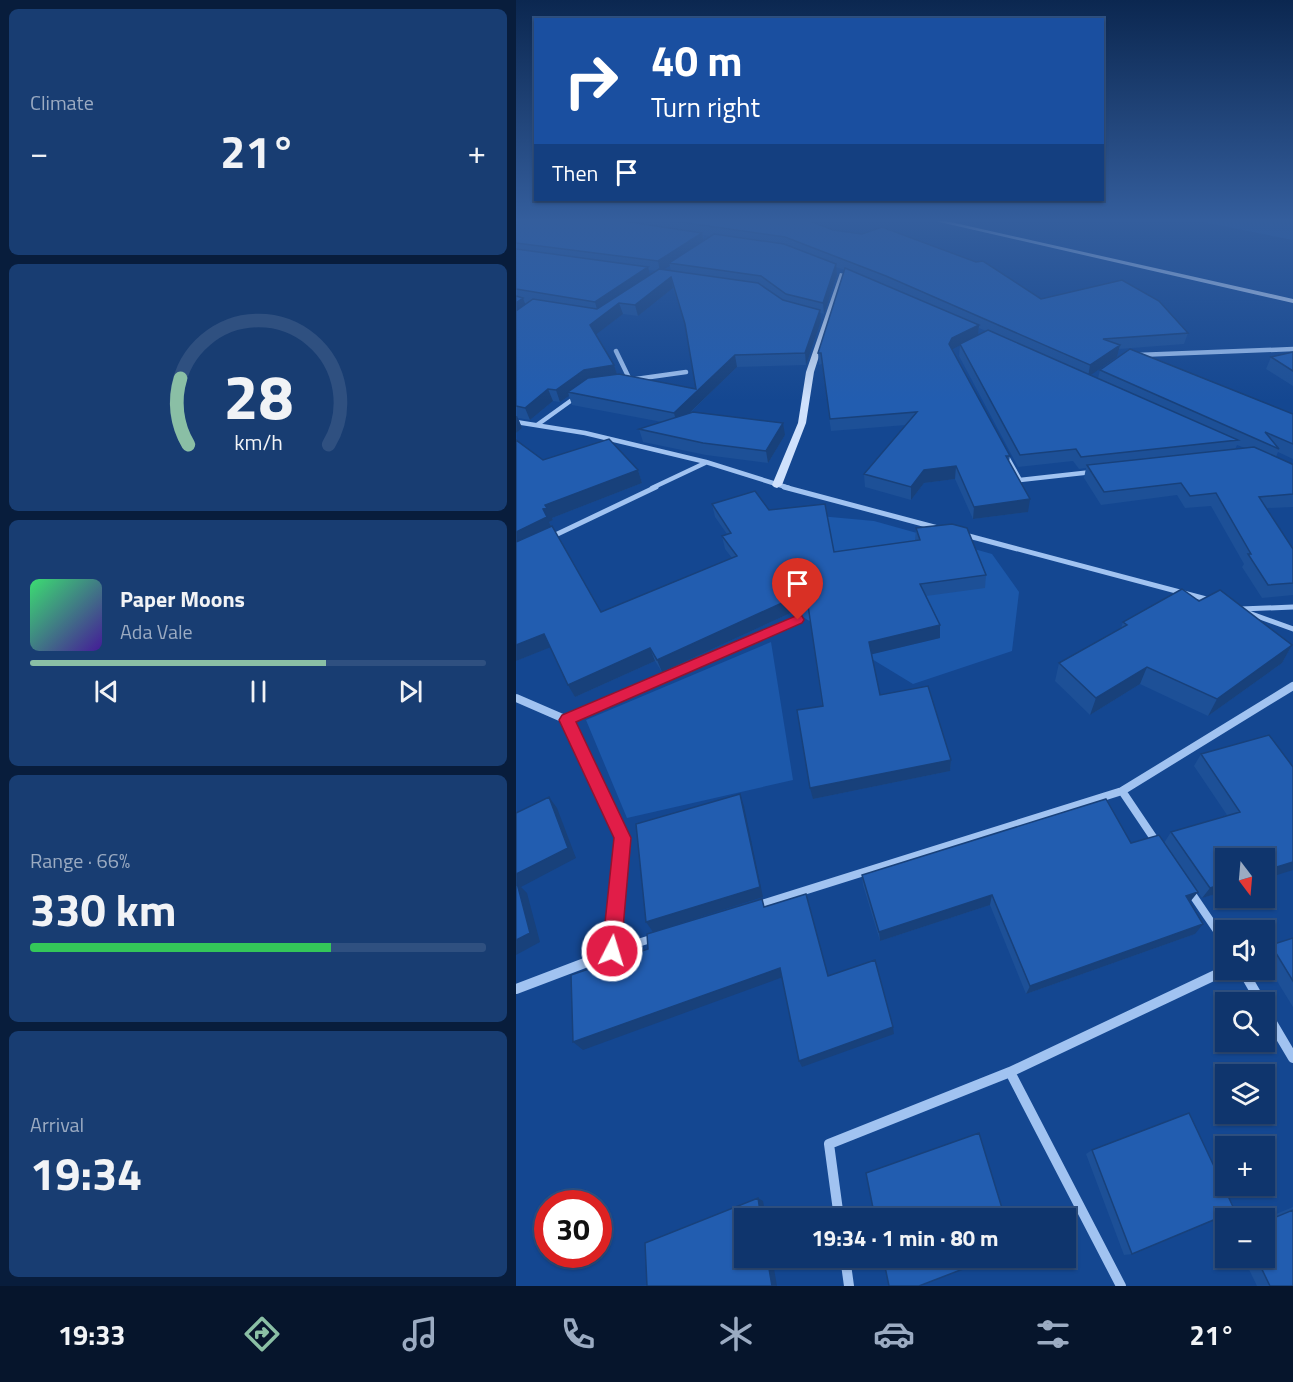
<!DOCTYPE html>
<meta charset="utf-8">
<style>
body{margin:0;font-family:"Titillium Web",sans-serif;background:#183d72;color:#f1f3f6;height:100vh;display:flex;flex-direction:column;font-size:22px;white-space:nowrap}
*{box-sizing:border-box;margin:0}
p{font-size:20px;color:#9babc2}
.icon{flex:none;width:33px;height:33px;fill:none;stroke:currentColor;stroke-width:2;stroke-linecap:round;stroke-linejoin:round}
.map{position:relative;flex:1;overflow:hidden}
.panel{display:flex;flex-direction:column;gap:9px;padding:9px;background:#081d3c;width:516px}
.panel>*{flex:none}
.top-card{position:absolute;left:18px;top:18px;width:570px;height:183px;border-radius:0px;box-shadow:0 2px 4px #0004,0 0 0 2px #2f5080;background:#1a4fa0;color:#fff;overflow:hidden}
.needle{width:39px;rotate:164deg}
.buttons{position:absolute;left:699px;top:848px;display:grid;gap:12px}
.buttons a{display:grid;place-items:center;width:60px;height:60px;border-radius:0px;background:#0f356d;box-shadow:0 2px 4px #0004,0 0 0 2px #2f5080;font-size:30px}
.speed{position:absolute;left:18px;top:1190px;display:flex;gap:12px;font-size:30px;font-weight:700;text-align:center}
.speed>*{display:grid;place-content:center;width:78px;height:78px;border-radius:50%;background:#0f356d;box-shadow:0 2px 4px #0004,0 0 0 2px #2f5080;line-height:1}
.speed .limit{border:9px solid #d22;background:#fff;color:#111}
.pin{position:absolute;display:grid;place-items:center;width:51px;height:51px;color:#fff;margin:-62px -26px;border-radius:50% 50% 50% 0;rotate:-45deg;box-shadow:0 0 6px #0007}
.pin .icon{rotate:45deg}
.me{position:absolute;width:66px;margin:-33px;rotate:5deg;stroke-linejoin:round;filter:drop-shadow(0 0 4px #0008)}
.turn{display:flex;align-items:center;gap:21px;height:126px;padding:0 18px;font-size:27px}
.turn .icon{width:78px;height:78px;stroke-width:2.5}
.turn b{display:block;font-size:42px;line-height:51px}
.then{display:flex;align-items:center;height:57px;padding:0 18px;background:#0003;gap:12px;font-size:22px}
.big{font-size:45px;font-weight:700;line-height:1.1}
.panel .card{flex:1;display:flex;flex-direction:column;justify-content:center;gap:9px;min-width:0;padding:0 21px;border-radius:9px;background:#183d72}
.panel .dial{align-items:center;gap:0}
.dial svg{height:156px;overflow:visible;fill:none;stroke:#2f5080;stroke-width:7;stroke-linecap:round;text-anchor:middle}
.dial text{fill:#f1f3f6;stroke:none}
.song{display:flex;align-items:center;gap:18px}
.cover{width:72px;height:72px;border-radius:9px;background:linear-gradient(135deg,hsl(140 70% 55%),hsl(260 70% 35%))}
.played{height:6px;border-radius:3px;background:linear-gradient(90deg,#8abfa5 65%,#2f5080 65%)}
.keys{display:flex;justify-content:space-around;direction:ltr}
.heat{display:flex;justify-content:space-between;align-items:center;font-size:33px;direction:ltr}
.charge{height:9px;border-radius:4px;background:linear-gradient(90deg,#34c759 66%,#2f5080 0)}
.trip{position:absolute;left:218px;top:1208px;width:342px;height:60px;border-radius:0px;background:#0f356d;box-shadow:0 2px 4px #0004,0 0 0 2px #2f5080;font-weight:700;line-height:60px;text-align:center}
.tabs{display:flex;height:96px;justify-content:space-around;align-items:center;background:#06152c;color:#9babc2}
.tabs .icon{width:42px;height:42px}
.tabs .on{color:#8abfa5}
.tabs b{font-size:27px;color:#f1f3f6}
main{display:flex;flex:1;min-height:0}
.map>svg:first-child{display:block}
.green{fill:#1c58aa}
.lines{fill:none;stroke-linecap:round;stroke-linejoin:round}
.street-far3{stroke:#a1c3f1;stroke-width:4.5}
.street-far2{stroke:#a1c3f1;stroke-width:5}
.street-far1{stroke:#a1c3f1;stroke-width:8}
.street{stroke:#a1c3f1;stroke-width:10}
.secondary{fill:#cfe1fc;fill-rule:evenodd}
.wall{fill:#1d5097;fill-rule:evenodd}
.shaded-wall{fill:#18417b}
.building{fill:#225db0;stroke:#18417b;stroke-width:1.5}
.route{fill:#e11d48;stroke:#92132f;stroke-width:1.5}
</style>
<main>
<section class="panel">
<div class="card"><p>Climate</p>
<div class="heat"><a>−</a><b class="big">21°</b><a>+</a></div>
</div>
<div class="card dial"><svg viewBox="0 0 100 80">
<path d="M14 69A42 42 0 1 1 86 69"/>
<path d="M14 69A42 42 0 0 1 10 35" stroke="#8abfa5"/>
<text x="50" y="56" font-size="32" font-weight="700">28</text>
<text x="50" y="72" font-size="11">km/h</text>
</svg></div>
<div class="card">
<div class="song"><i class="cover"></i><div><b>Paper Moons</b><p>Ada Vale</p></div></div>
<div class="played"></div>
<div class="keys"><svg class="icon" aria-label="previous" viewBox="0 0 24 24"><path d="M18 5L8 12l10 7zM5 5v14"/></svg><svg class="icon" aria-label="pause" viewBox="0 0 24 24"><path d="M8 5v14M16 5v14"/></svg><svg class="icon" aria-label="next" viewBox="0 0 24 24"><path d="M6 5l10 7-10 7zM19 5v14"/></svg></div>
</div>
<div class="card"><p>Range · 66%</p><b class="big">330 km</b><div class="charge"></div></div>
<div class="card"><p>Arrival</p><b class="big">19:34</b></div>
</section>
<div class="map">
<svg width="777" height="1286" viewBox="0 0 777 1286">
<rect width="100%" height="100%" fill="#144791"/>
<path class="green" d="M682,221h95v19z
M260,512l98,9 118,33 27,38 -7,59 -99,33 -143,-87z
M255,642l22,138 -166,38 -41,-98z"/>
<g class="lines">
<path class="street-far3" d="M100,351l14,29
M621,355l156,-6
M120,379l50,-7
M0,422l69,11 121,29 83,26
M21,425l39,-28
M490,455l14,25 72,-8
M136,488l53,-25"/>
<path class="street-far2" d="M268,487l154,41
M449,535l245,65
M33,538l107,-51
M725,609l52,-2
M730,612l47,17
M129,686l153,-66"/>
<path class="street-far1" d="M0,698l51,22 81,-35
M51,720l55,118 -10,108
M606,791l35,52
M674,891l36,53
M243,905l363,-114 171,-105
M112,946l26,-8"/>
<path class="street" d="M96,951l1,-6
M726,969l19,33
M0,989l116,-44
M748,1009l29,49
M494,1072l111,214
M323,1218l-10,-74 181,-72 218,-103
M329,1257l4,29"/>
<path class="secondary" d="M419,221h11l347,78v4z
M324,273l5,1 -31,98 -8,51 -24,62 -5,3 -3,-1 -2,-2 26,-62 8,-51z"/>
</g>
<path class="wall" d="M0,221h294l23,9 208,69 147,34 -4,11 -65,5 -2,8 -27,18 8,3 2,-8 193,44v45l-15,-7 -2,5 17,8v42l-26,1 26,41v46l-31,3 -20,-31 2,-3 -33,-58 -26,2 -8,-13 -76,10 -17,-27 2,-10 -7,1 -6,-8 -55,6 -59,-111 1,-11 -8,4 58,107 -1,6 19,50 -55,7 -18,-40 -31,4 -13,17 -46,-13 -1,-13 42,-49 -75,6 -9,-67 -3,1 -1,-12 27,-83 -9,-3 1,8 -13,39 -4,-1 1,8 -15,44 -69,2 -48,47 96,21 -17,28 -62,-8 -63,-13 -4,-13 23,-7 -90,-17 -3,-9 -9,6 -7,-1 -23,19 -12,-2 4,10 -6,5zM187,235l7,1 -6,4zM154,266l1,5 -7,-1zM133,270l7,1 -6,4zM157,288l14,42 9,59 -79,-15 -3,-9 -18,-31 27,-20 15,2zM463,328l7,3 -8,4zM721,445l8,3 -10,2z
M777,352v34l-27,-17 5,-12z
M0,440l27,20 95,10 4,13 -90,35 1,2 -4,2 52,90 131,-54 -7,-9 -3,-13 5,-2 -12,-17 -3,-13 57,6 65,42 81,-11 1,-13 70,47 -1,13 -59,8 14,29v13l-69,16 9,41 71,65 -1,11 -137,28 9,-93 -14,-101 -146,67 -7,-11 -80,36 -25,-50 -34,14z
M683,601l93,44 -10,18 -74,53 -68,-32 -50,31 -35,-34 4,-18 62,-35 2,-6z
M753,735l-43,156 -24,7 -38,-55 7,-11 56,-17 -33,-49 7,-12z
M615,843l59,59 5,32 -169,60 -36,-89 -110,36 -17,-56 -1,-10z
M777,938v69l-29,-47v-9l7,-6z
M576,1150l40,104 -8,1 -38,-101z
M777,1207v79h-36l-14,-29h21v-38z"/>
<path class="shaded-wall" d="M186,233l2,10 -35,20 1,3 -10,6 -2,-11z
M320,264l1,11 -13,39 -1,-11z
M132,267l3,11 -53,35 -3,-11z
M155,277l2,11 -35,28 -3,-11z
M7,298l4,11 -11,9v-15z
M103,303l4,11 -29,22 -4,-11z
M304,310l1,11 -15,44 -1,-12z
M463,325l-1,11 -27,14 -2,-6 3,-6z
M604,345l-3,12 -29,20 2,-12z
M219,355l2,12 -60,58 -3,-12z
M98,365l4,12 -50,15 1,4 -9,6 -4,-12 28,-20z
M32,389l5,12 -23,19 -5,-12z
M0,416h1l5,12 -6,5z
M267,423l2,12 -17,28 -2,-12z
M440,466l-1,13 -31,4 -13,17v-13l13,-17z
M122,470l4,13 -90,35 1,2 -4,2 4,8 -37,18v-16l27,-23 2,-4z
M514,499l-2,13 -55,7 1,-12z
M290,592l2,13 -146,67 -5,-12z
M424,625v13l-71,17v-13z
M28,634l7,13 -35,14v-16z
M776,645l-10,18 -74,53 9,-17z
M134,648l5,13 -80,36 -7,-12z
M631,667l-7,17 -50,31 6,-17z
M435,760l-1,11 -137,28 -3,-11z
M224,794l4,12 19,91 -110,35 -7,-10z
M33,797l8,11 19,50 -55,29 6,6 13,49 -24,13v-81z
M777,862v8l-29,9v-8z
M710,883v8l-24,7 8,-10z
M682,892l-8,10 -11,4 7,-10z
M476,895l-2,10 -110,36 -1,-9z
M687,924l-8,10 -169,60 4,-8z
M264,968l3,9 -200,73 -10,-8z
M377,1027l1,7 -92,33 -3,-6z
M242,1198l5,3 3,17h-5z
M251,1257h5l5,29h-5z"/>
<path class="building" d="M0,221h107l79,12 -44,28 -142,-18z
M157,221h137l23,9 29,4 20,-7 94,35 7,-1 58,38 81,-19 37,21 29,32 -85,6 17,6 -30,20 -204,-89 -101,-39z
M198,234l70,10 52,20 -13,39 -37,-9 -25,-18 -92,-13z
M0,249l132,18 -53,35 -79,-13z
M329,268l134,57 -27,13 -3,6 61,112h-4l24,43 -56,8 -18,-41 -32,4 -13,17 -47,-13 53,-62 -87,7 -9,-66h-3z
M143,269l99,14 25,17 37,10 -15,43 -70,2 -61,58 -106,-21 20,-14 31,-4 77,15 -11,-65 -14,-47 -36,28 -16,-2 -29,22 24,40 -30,5 -28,20 -8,-1 -23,19 -9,-2v-95l17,-12 64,10z
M0,296l7,2 -7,5z
M472,330l250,110 -157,17 -5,-8 -56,6 -60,-111z
M614,349l163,65v30l-28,-12 14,17 -179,-79z
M777,352v19l-22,-14z
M177,412l90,11 -17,28 -63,-8 -64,-14z
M93,439l29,31 -93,35 2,3 -4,1 4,8 -31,15v-92l27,20z
M738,447l38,17 1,1v29l-34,3 34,52v34l-25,2 -20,-31h3l-35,-61 -26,3 -9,-13 -77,9 -17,-27z
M239,491l14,19 56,-6 9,48 86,-12 -4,-12 36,-4 15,4 19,47 -66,9 20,41 -71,17 11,53 48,-9 23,74 -141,28 -13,-78 26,-4 -17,-114 -149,68 -7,-12 -82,37 -24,-51 -28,11v-103l36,-16 49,86 136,-56 -15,-20 9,-3 -19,-29z
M666,589l17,12 21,-11 72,55 -75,54 -70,-32 -51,31 -37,-35 68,-38 -4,-3z
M753,735l24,32v95l-29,9v-13h-38v25l-16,5 -39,-56 69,-20 -39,-58z
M224,794l20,93 -114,35 -10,-98z
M33,797l19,51 -52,26v-61z
M590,799l25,44 28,-8 39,57 -12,4 17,28 -173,62 -38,-91 -113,37 -17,-57z
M0,883h1l13,50 -14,7z
M290,894l22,82 47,-16 18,67 -94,34 -19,-93 -207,74 -2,-67 77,-26 -1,-15 115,-35 2,8z
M777,938v43l-22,-36z
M673,1113l46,98 -103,43 -40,-104z
M463,1133l26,85h-130l-9,-45z
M242,1198l3,20h-17v39h23l5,29h-125l-2,-43z
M777,1210v76h-23l-14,-29h8v-35z
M367,1257h111l-75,29h-30z"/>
<linearGradient id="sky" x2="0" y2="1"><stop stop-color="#0b2750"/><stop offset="0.55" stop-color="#345e9d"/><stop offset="1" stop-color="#345e9d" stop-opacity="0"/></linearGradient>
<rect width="777" height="401" fill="url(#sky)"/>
<path class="route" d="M282,615l4,1 2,4 -2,3 -226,99 55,116 -10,113 -3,7 -6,2 -7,-2 -3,-7 12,-113 -55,-118 3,-5z"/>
</svg>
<div class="buttons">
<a><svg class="needle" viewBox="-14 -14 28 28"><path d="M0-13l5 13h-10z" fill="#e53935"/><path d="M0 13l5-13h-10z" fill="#9babc2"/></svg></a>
<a><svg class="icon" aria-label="sound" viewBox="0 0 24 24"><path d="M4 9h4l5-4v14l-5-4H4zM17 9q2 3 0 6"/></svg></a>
<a><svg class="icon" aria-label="search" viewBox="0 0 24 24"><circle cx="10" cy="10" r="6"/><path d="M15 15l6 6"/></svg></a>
<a><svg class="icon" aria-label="layers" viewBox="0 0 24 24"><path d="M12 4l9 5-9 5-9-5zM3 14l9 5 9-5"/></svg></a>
<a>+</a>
<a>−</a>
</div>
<div class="speed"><div class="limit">30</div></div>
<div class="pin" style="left:282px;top:620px;background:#d93025"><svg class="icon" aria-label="arrive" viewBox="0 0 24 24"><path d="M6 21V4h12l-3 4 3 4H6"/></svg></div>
<svg class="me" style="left:96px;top:951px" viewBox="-20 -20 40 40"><circle r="17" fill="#e11d48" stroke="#fff" stroke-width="3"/><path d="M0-11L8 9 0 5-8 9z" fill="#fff"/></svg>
<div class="trip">19:34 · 1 min · 80 m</div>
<div class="top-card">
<div class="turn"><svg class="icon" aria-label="right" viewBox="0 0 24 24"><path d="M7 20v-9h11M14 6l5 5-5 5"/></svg><div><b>40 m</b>Turn right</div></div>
<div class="then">Then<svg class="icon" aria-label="arrive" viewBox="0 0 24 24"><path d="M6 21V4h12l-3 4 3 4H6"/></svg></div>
</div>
</div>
</main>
<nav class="tabs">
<b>19:33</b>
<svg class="icon on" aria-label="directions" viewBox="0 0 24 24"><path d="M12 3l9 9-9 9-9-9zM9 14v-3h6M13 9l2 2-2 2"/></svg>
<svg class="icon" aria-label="music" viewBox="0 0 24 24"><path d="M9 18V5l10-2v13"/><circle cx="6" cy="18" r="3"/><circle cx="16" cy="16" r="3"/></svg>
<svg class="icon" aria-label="phone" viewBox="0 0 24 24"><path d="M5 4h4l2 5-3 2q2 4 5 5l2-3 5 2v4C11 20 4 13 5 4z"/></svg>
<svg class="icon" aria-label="climate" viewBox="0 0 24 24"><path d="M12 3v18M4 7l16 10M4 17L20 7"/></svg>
<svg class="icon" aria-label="car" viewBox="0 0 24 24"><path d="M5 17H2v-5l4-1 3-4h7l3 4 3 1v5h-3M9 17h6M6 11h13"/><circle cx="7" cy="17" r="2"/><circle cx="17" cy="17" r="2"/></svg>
<svg class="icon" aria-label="filters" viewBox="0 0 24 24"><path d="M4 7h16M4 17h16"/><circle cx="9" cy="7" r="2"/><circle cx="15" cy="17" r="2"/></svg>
<b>21°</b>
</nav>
